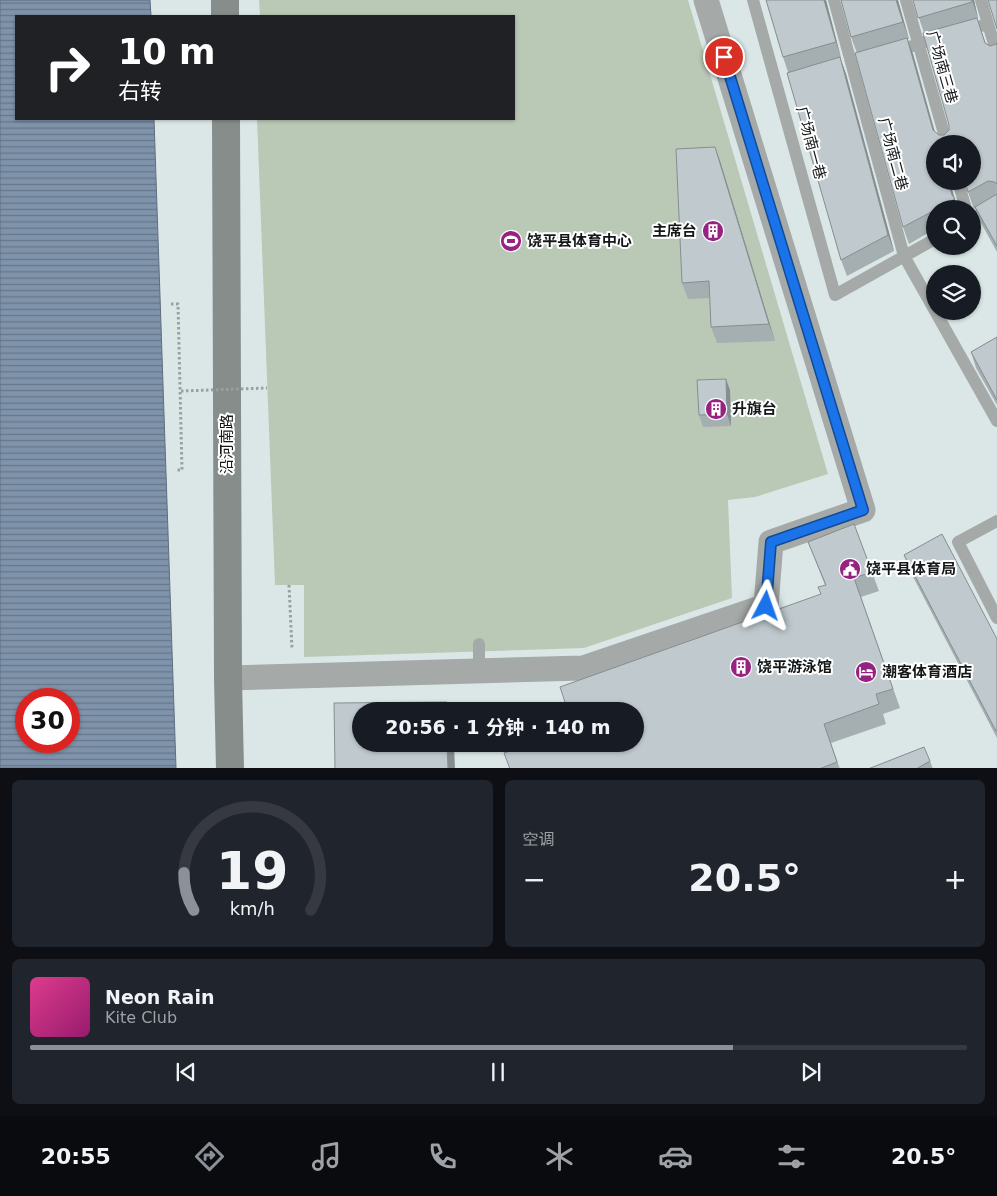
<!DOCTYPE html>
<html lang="zh">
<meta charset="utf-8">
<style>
body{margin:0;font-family:"DejaVu Sans","Noto Sans SC",sans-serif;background:#20242c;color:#f1f3f6;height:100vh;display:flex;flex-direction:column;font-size:19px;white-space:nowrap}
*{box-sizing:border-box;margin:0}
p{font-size:16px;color:#9ea1a6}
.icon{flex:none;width:28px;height:28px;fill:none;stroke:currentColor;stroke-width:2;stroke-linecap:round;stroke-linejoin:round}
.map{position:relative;height:768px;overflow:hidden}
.drawer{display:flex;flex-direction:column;gap:12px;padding:12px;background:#0d0f14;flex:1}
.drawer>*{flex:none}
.top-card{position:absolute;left:15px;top:15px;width:500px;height:105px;border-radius:0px;box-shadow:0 1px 4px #0004;background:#202124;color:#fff;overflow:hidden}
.tools{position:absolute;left:926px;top:135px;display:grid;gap:10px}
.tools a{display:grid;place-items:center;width:55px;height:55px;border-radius:50%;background:#171b24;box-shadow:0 1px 4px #0004;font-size:25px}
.speed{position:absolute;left:15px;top:688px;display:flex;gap:10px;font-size:25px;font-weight:700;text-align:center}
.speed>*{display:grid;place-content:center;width:65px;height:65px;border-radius:50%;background:#171b24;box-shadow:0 1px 4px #0004;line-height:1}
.speed .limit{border:8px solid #d22;background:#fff;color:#111}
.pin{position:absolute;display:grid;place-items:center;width:42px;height:42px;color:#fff;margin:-21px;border:2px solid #fff;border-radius:50%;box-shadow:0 1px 5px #0007}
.me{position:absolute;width:55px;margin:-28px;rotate:4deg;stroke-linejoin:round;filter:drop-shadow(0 0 4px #0008)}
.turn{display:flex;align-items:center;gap:18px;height:105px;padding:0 20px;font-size:22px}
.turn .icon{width:65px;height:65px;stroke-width:2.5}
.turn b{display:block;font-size:35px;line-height:42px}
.big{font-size:38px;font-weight:700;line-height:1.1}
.drawer .tile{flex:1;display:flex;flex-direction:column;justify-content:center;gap:8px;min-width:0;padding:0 18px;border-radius:8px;background:#20242c}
.drawer .dial{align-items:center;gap:0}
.dial svg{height:130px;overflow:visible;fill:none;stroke:#363941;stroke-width:7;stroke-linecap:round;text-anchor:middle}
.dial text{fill:#f1f3f6;stroke:none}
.song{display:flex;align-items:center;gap:15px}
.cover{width:60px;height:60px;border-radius:8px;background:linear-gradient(135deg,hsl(330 70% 55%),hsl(320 70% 35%))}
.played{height:5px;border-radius:2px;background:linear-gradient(90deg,#8c9099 75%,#363941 75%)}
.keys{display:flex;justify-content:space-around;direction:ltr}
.heat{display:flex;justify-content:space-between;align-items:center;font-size:28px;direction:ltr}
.drawer .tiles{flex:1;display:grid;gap:12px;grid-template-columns:1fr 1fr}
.tile:last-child{grid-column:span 2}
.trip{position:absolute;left:352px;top:702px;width:292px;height:50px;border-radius:25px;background:#171b24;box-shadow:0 1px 4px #0004;font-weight:700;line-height:50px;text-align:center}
.dock{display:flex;height:80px;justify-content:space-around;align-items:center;background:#090b0e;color:#9ea1a6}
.dock .icon{width:35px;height:35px}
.dock .current{color:#8c9099}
.dock b{font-size:22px;color:#f1f3f6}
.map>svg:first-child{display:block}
.pitch{fill:#bac9b6}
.water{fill:url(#water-rules);stroke:#5f6e7f;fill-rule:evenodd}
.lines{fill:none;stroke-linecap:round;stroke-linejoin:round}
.path{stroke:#98a1a1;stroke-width:3;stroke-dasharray:2.5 2.5;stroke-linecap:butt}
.lane{stroke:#a5aaa8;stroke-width:12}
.street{stroke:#a5aaa8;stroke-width:25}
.secondary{stroke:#868d8a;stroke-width:28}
.path-bridge{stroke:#98a1a1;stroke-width:3;stroke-dasharray:2.5 2.5;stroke-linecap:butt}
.wall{fill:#a5aeb1}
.shaded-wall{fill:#868d90}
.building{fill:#c0cace;stroke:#868d90}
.route-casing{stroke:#114b97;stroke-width:12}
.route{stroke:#1a73e8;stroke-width:9}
.labels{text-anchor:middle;stroke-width:4;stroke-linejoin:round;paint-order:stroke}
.street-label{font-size:15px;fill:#131717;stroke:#fff}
.poi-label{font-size:15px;font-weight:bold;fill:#131717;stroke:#fff;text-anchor:start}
</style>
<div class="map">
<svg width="997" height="769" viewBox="0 0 997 769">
<defs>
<pattern id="water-rules" width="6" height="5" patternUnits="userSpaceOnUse" patternTransform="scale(1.25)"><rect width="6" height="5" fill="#7f93ab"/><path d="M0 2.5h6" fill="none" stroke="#67778a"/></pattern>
</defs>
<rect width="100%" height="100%" fill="#dbe7e7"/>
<path class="pitch" d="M259,0h429l140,474 -73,23 -27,3 4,98 -148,50 -280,9v-72h-29l-18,-466h257v-103h-254z"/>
<path class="water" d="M0,0h150l1,16h-135v103h138l22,649h-176zM26,699h43v42h-43z"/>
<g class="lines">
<path class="path" d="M171,304h7l4,166h-6
M289,585l3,64"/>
<path class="lane" d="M753,0l82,295 100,-56
M834,0l70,256 31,55
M906,0l41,144
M981,0l16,54
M963,31l25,-7
M893,52l48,-15
M958,181l8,28
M972,219l25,-14
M935,311l62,110
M997,521l-39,21 39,76
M479,644v27"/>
<path class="street" d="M228,678l355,-10 183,-62 5,-64 92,-32 -157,-510"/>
<path class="secondary" d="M225,0v16
M226,119l2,559 2,91"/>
<path class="path-bridge" d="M181,391l86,-3"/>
</g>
<path class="wall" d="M766,0h60l15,58h-1l6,16 48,177 -47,25 -6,-16 -53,-188 -5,-15z
M913,0h61l4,18 -1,1 9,25 4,2 7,-2v-2v210l-16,-29 -6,-15 -1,1 -6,-17 4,-48h-37l15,39 4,15 5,11h-24v20l-26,15 -6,-17 -46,-174 -6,-16 47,-35 11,37h-2l6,15 22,78 4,3h5l5,-5v-5l-25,-92z
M715,147l6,17 54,177 -58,2 -6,-16 -1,-29 -22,1 -6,-16z
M997,337v68l-21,-37 -5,-16z
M730,390l1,36 -28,1 -4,-12z
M808,542l64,30 7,19 -18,6 39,111 -17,6 3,10 -55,19 9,26h-330l126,-25 185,-150 4,-9z
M904,555l93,84v99l-87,-167z
M930,761l3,8h-65z"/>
<path class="shaded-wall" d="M824,0h2l15,58 -5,-16z
M896,0h2l11,39 -6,-17z
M972,0h2l4,18z
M907,38l6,16 25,90 -5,-14z
M840,57l6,17 48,177 -6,-16z
M715,147l6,17 54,177 -6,-17z
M948,181h2v2l5,16 -1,1z
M726,379l4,11 1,36 -4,-12z
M447,702l3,9h-3z
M447,744h7l1,25h-7z"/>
<path class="building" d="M766,0h58l12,42 -53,15z
M841,0h55l7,22 -52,15z
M913,0h59v2l-54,16z
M988,0h9v29z
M977,18l8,25 5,3 7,-2v-2v142l-2,-2 -7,-1 -20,11 -3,-11h7v-37h-37v37h13l4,14 3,4 -18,10h-2v1l-32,17 -48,-174 52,-15 26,92 6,5h5l5,-5v-5l-26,-92z
M840,57l48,178 -47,25 -54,-187z
M715,147l54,177 -58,3 -2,-46 -27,2 -6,-134z
M997,194v52l-22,-39z
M997,337v63l-26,-48z
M726,379l1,35 -28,1 -2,-35z
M854,524l18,48 -18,6 39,111 -17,5 3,10 -55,20 13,38 -18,7h-309l-6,-16 25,-9h107v-33h-68l-8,-24 261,-93 -3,-7 8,-2 -18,-43z
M942,534l55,105v91l-1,1 -92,-176z
M447,702v9h-86v33h86l1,25h-113l-1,-66z
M924,747l6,14 -14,8h-48z"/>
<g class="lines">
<g class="route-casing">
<path id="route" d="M724,57l139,453 -92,32 -5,64"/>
</g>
<use href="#route" class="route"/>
</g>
<defs>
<g id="building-disc" transform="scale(1.125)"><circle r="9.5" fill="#962381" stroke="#fff"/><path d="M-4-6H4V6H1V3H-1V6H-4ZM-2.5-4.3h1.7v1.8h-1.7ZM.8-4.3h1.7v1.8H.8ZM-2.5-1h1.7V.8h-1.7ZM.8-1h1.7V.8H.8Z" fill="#fff"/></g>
<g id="stadium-disc" transform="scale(1.125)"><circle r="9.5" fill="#962381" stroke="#fff"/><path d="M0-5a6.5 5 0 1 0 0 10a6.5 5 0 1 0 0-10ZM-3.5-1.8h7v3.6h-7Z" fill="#fff"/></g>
<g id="civic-disc" transform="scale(1.125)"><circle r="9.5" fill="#962381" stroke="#fff"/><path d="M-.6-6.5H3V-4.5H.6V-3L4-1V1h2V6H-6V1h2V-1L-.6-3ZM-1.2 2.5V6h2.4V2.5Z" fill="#fff"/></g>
<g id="hotel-disc" transform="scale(1.125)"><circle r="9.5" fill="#962381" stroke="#fff"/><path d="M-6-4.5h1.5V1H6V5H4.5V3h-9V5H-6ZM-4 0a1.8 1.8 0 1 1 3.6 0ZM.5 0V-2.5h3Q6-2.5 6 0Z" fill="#fff"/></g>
</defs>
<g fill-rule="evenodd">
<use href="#building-disc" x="713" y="231"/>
<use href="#stadium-disc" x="511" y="241"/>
<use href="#building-disc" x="716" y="409"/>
<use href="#civic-disc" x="850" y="569"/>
<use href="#building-disc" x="741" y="667"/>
<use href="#hotel-disc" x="866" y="672"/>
</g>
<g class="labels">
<g class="street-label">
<text transform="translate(942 67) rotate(74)" y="5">广场南三巷</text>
<text transform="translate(811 143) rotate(75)" y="5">广场南一巷</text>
<text transform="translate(893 154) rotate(75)" y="5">广场南二巷</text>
<text transform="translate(227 444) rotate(-90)" y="5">沿河南路</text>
</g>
<g class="poi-label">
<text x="697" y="236" text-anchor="end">主席台</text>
<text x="527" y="246">饶平县体育中心</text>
<text x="732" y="414">升旗台</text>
<text x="866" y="574">饶平县体育局</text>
<text x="757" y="672">饶平游泳馆</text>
<text x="882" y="677">潮客体育酒店</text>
</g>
</g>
</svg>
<div class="tools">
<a><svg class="icon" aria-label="sound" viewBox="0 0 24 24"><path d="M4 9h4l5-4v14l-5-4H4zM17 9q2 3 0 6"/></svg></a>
<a><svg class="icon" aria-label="search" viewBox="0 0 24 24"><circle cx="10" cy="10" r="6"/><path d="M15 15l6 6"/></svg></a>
<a><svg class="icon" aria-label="layers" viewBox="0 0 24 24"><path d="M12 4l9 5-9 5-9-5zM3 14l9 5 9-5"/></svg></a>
</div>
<div class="speed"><div class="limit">30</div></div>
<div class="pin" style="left:724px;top:57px;background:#d93025"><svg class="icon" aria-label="arrive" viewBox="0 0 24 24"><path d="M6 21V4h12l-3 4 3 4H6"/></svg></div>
<svg class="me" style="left:766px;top:606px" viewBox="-20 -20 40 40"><path d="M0-17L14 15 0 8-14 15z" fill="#1a73e8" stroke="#fff" stroke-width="4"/></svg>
<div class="trip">20:56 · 1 分钟 · 140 m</div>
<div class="top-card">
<div class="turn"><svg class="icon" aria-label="right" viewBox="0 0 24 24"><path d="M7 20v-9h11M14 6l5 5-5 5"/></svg><div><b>10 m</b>右转</div></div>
</div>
</div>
<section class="drawer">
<div class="tiles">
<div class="tile dial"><svg viewBox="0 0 100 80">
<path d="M14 69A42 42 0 1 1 86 69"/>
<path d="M14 69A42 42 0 0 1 8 46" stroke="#8c9099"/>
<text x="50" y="56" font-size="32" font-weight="700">19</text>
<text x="50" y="72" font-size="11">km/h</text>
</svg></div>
<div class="tile"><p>空调</p>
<div class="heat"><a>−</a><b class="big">20.5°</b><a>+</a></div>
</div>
<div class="tile">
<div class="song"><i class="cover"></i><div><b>Neon Rain</b><p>Kite Club</p></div></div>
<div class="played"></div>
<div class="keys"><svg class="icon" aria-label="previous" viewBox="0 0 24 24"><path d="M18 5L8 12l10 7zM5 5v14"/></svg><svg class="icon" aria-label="pause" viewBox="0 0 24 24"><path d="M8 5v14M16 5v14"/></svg><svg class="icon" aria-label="next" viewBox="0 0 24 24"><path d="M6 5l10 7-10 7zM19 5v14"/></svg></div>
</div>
</div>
</section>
<nav class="dock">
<b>20:55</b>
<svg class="icon current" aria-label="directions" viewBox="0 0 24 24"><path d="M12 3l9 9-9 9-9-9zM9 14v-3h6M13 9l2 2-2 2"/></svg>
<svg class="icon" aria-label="music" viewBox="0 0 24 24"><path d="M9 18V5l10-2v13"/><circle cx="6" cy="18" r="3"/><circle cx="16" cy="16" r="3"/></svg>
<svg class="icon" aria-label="phone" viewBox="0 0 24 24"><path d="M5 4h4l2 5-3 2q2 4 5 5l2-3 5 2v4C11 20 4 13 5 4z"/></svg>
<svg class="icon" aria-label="climate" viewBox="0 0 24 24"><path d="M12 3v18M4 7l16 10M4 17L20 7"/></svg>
<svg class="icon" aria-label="car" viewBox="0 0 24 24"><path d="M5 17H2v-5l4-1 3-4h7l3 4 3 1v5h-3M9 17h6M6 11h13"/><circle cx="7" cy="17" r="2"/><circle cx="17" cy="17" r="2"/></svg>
<svg class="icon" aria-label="filters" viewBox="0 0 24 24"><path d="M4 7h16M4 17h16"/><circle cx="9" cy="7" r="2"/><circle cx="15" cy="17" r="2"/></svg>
<b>20.5°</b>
</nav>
